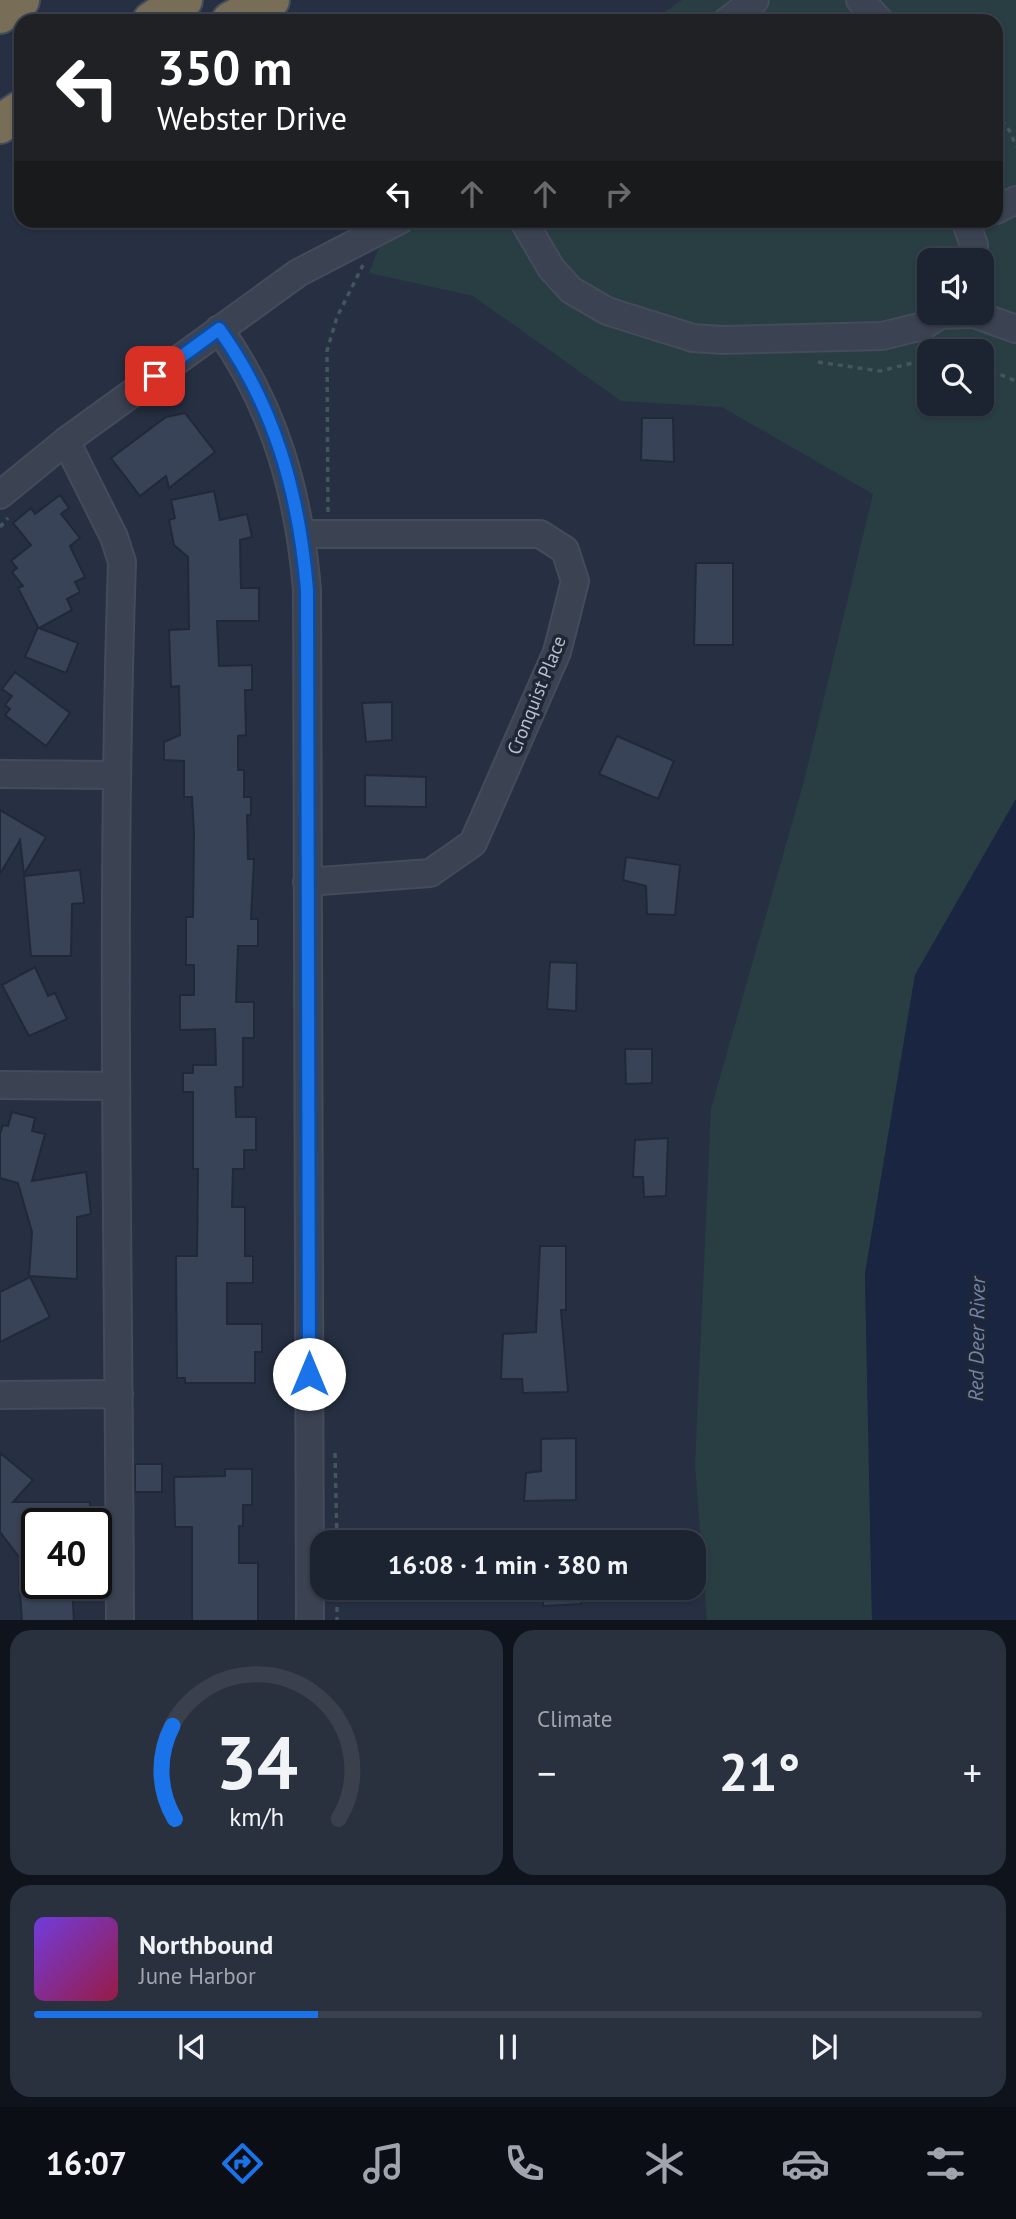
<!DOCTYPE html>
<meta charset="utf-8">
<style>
body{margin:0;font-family:"PT Sans",sans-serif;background:#29303e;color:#f1f3f6;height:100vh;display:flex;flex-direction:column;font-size:26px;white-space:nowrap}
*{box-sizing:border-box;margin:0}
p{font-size:23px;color:#a0a4ac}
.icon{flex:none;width:38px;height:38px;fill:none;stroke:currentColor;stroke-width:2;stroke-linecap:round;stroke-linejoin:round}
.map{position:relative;height:1620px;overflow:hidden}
.panel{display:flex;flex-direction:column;gap:10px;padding:10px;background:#0f141c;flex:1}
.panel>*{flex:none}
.banner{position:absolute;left:14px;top:14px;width:989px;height:214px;border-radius:21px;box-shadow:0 2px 5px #0004,0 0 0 2px #3a414d;background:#202124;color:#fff;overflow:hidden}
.fabs{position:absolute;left:917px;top:248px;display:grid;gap:14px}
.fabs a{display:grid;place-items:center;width:77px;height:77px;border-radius:14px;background:#1c2432;box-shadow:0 2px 5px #0004,0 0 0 2px #3a414d;font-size:35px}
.speed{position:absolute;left:21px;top:1508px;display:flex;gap:14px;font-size:35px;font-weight:700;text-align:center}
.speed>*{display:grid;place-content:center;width:91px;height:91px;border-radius:50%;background:#1c2432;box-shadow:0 2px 5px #0004,0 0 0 2px #3a414d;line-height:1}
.speed .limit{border:4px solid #111;border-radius:10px;background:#fff;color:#111}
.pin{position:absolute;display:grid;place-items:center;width:60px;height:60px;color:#fff;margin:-30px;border-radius:14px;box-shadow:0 4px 10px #0006}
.me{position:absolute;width:77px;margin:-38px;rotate:0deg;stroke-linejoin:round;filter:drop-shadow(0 0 5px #0008)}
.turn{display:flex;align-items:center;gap:24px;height:147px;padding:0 28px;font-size:32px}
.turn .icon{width:91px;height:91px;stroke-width:2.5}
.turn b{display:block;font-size:49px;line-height:60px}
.lanes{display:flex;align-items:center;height:66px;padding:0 28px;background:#0003;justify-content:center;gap:35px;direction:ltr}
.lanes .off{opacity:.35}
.big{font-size:52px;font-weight:700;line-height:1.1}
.panel .card{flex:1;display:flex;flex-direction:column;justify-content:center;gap:10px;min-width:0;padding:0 24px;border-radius:21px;background:#29303e}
.panel .dial{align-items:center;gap:0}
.dial svg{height:182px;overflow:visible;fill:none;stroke:#3a414d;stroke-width:7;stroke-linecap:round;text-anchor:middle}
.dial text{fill:#f1f3f6;stroke:none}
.song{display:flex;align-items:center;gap:21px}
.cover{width:84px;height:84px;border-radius:10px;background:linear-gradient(135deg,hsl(260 70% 55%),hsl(340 70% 35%))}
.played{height:7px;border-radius:4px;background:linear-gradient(90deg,#1a73e8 30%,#3a414d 30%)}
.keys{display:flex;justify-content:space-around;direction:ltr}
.heat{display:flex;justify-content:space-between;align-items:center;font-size:38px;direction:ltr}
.panel .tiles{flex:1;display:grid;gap:10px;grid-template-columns:1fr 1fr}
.card:last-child{grid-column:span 2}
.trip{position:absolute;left:310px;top:1530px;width:396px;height:70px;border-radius:21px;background:#1c2432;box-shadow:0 2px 5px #0004,0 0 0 2px #3a414d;font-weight:700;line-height:70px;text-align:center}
.menu{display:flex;height:112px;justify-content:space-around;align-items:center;background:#0b0e14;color:#a0a4ac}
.menu .icon{width:49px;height:49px}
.menu .current{color:#1a73e8}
.menu b{font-size:32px;color:#f1f3f6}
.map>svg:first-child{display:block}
.green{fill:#283e43;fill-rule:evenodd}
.water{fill:#192541}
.building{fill:#384358;stroke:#212939;stroke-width:2}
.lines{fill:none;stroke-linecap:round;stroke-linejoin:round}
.minor-casing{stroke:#444b5b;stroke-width:30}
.highway-casing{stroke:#454d5c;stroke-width:42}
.path{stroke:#42565b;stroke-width:3.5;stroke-dasharray:5 5;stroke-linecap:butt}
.minor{stroke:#3b4252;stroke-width:26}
.highway{stroke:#786e58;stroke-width:38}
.route-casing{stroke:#114b97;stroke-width:18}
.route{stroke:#1a73e8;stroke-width:12}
.labels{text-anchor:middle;stroke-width:7;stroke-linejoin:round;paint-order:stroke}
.street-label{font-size:19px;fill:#b8becc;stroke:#1f2737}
.water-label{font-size:21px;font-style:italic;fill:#7184aa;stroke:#1f2737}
</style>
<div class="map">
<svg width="1016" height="1621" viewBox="0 0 1016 1621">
<rect width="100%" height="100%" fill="#263042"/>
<path class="green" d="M682,0h334v799l-101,176 -50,299 7,346h-165l-12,-155 16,-356 93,-328 69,-287 -151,-87 -101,-6 -148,-105 -104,-23 12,-30 36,-20 -1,-2 580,-1v-199h-345zM929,261h53v52h-53zM929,352h53v52h-53z"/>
<path class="water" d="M1016,799v821h-144l-7,-346 50,-299z"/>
<path class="building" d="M185,413l30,39 -46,36 -3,-12 -26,20 -29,-38 55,-41z
M642,418h31l1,44 -33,-2z
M214,491l6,29 27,-6 5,23 -12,3 1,48h18v33h-42l2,45 33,-1v25h-7l1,45 -8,1v34h6v27h7v18h-4l1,44h6l-3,60h7v27h-20l-2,56h18v36h-11v49h-8l1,30h20v33h-12v19h-11l-1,38h13v49h8v27h-26v41h35v28h-7v31h-70v-5h-8l-1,-122h21l1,-87h-5v-77h-10v-19h10v-8h23l-1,-36 -35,1v-35h14v-30h-8v-48h7l1,-84 -2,-36h-8v-36l-20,-1v-18l16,-7 -1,-49 -8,1 -2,-57 20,-1 -1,-72 -14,-12 -5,-25 6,-2 -4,-18z
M60,495l9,13 -8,6 19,24 -10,8 15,31 -10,5 5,10 -13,7 5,11 -33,18 39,15 -12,30 -41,-16 13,-30 -20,-39 5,-2 -11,-14 5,-4 -6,-7 20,-16 -18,-22 18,-15 4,6z
M696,563h37v82h-39z
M15,672l55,41 -24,33 -41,-31 5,-6 -5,-4 7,-9 -10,-7z
M392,702v38l-26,2 -4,-39z
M617,736l57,25 -16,38 -59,-25z
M365,775l61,2v30l-61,-1z
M0,810l46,27 -22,37 -4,-34 -20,34z
M626,857l54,8 -5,50 -28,-1 -1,-28 -23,-6z
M80,870l4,33 -12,1 -1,52h-40l-7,-80z
M550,962l27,1 -1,48 -29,-2z
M35,967l13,29 7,-3 12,26 -38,17 -27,-51z
M625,1049h27v34l-26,1z
M12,1112l23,6 -3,13 13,3 -13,47 54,-9 5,42 -14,3v62l-48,-3 3,-44 -14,-49 -18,-5v-44l3,-9 5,1z
M668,1138l-2,58 -22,1 -1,-20h-10l2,-37z
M540,1246h26v64h-5l7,82 -45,1 -1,-14h-21l2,-45 33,-2z
M30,1277l20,40 -50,25v-50z
M576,1438v62l-52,1 2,-28 15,-2v-32z
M0,1453l33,27 -20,22h77l1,22h-54v60h35l2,37h-52l-3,-42 16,-1 -35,-46z
M135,1464h27v28h-27z
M225,1469h27v36h-9v21h-4v37h19v58h-66v-94h-17l-1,-50 51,-1z
M543,1587h37l1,17 -38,2z"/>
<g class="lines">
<g class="minor-casing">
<path id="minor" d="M860,0l20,21
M727,21l28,-21
M996,210l20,-10
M523,220l28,48 20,22 36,21 86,27 30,2 159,-4 41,-10 20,-13
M965,220l9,25 -1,16
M940,315l34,-1 42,15
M219,329c56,79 80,165 88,261l3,1031
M66,441l48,96 8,25c-12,353 -3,706 -2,1059
M0,495l66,-54 232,-168 102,-53
M302,534h238l25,16 10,31 -18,71 -84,191 -43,30 -123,9
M0,774l115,1
M0,1085l114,1
M0,1395l119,-1"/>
</g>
<g class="highway-casing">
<path id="highway" d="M0,14l20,-14
M152,21l31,-21
M231,21l39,-21
M0,124l21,-14"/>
</g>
<path class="path" d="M996,112l15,21 5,14
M818,362l62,9 49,-12
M982,367l34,14
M328,512l-1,-161 10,-34 26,-52
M0,527l8,-9
M335,1453l2,89
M337,1587v34"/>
<use href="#minor" class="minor"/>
<use href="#highway" class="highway"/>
</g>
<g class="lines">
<g class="route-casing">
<path id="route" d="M155,376l64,-47c56,78 80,165 88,261l2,784"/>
</g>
<use href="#route" class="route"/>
</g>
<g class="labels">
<g class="street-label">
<text transform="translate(536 695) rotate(-68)" y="7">Cronquist Place</text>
</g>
<g class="water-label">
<text transform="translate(977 1339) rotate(-89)" y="7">Red Deer River</text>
</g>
</g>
</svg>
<div class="fabs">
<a><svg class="icon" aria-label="sound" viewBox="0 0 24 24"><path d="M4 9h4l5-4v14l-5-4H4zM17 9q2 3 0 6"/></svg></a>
<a><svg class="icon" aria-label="search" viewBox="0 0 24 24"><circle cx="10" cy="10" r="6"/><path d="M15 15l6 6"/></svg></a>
</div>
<div class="speed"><div class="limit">40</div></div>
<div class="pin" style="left:155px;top:376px;background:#d93025"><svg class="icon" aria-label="arrive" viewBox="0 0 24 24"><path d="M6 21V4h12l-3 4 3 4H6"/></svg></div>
<svg class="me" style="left:309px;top:1374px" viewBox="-20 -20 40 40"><circle r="19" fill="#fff"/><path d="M0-13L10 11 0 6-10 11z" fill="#1a73e8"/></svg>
<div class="trip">16:08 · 1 min · 380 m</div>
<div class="banner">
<div class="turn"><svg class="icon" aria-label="left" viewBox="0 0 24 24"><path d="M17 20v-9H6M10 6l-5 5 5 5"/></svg><div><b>350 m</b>Webster Drive</div></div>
<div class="lanes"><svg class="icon" aria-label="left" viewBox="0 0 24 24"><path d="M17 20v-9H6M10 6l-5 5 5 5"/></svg><svg class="icon off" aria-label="ahead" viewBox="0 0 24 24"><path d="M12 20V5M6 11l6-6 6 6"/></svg><svg class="icon off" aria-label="ahead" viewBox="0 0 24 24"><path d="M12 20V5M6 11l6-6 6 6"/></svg><svg class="icon off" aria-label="right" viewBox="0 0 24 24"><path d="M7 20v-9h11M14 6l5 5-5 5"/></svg></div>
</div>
</div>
<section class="panel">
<div class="tiles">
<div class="card dial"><svg viewBox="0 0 100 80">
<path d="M14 69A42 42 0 1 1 86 69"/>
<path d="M14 69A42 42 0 0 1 13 28" stroke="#1a73e8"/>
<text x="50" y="56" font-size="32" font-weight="700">34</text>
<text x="50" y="72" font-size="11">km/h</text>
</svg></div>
<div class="card"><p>Climate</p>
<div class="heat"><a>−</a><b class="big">21°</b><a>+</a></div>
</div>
<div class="card">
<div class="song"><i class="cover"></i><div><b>Northbound</b><p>June Harbor</p></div></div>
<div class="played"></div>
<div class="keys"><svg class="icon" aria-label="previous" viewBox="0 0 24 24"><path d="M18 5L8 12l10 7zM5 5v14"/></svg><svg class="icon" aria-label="pause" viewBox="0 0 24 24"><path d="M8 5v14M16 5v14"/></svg><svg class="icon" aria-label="next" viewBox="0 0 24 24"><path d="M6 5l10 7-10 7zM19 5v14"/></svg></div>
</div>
</div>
</section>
<nav class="menu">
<b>16:07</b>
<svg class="icon current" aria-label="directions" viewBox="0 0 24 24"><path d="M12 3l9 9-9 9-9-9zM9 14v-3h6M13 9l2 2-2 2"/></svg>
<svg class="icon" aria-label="music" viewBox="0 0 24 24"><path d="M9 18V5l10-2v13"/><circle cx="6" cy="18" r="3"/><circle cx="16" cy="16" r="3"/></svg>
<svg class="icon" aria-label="phone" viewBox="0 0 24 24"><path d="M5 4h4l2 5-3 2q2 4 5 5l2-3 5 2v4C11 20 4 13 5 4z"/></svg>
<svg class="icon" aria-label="climate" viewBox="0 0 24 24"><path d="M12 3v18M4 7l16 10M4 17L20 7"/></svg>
<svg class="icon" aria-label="car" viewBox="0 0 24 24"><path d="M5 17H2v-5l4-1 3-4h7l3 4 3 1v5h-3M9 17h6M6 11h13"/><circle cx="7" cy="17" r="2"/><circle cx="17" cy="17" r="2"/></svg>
<svg class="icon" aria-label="filters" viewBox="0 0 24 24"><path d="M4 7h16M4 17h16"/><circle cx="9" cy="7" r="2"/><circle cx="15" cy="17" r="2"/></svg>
</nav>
